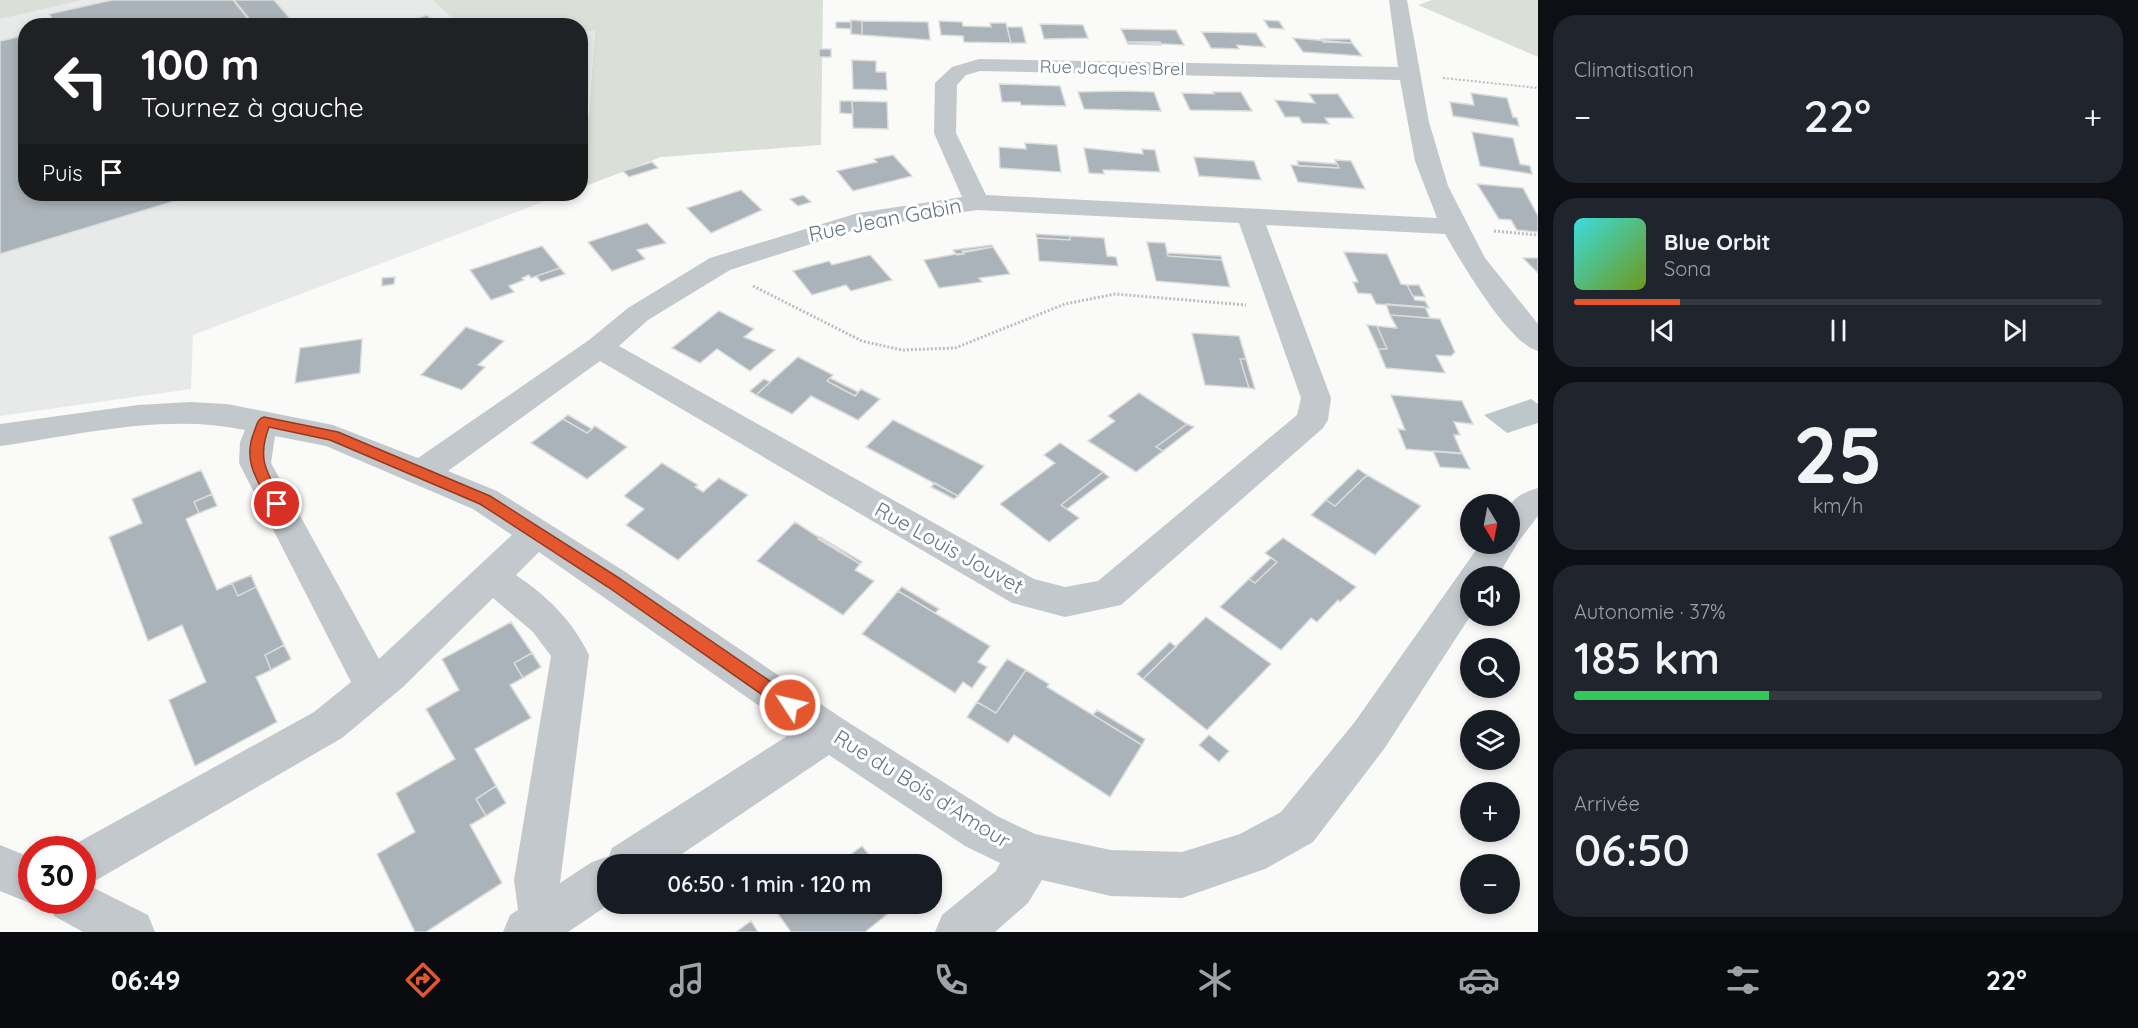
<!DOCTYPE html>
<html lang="fr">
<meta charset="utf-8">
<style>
body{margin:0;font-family:Quicksand,sans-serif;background:#20242c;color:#f1f3f6;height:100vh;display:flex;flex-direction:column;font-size:22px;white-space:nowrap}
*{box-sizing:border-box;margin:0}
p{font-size:20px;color:#9ea1a6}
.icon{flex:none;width:33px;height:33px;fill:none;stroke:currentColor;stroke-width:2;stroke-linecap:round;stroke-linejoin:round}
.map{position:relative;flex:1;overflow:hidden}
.drawer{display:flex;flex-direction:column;gap:15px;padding:15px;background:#0d0f14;width:600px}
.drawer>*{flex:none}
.top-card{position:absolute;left:18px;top:18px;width:570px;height:183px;border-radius:24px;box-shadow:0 3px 9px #0003;background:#202124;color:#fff;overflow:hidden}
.needle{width:39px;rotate:170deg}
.controls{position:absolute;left:1460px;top:494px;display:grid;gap:12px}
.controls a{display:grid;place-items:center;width:60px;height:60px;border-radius:50%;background:#171b24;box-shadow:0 3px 9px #0003;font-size:30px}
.speed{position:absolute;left:18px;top:836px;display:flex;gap:12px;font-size:30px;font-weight:700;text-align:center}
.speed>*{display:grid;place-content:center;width:78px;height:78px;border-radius:50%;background:#171b24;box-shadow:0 3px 9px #0003;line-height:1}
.speed .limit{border:9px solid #d22;background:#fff;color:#111}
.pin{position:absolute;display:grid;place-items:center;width:51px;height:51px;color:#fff;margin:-26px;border:3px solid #fff;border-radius:50%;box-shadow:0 2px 6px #0007}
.me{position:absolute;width:66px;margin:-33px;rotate:305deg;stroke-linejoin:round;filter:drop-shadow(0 0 4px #0008)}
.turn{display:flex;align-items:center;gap:21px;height:126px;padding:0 24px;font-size:27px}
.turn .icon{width:78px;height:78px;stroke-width:2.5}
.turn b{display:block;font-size:42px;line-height:51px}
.then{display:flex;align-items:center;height:57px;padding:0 24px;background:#0003;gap:12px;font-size:22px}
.big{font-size:45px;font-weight:600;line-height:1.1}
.drawer .tile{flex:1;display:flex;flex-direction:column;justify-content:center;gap:9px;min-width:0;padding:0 21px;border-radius:24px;background:#20242c}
.drawer .dial{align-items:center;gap:0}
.dial b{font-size:78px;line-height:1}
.song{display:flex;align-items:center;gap:18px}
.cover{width:72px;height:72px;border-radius:9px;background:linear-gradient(135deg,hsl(180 70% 55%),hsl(80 70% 35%))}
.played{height:6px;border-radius:3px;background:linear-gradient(90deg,#e4572e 20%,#363941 20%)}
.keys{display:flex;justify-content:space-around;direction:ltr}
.heat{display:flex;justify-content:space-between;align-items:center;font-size:33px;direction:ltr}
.charge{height:9px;border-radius:4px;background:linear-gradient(90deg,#34c759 37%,#363941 0)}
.trip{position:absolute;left:597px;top:854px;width:345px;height:60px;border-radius:24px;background:#171b24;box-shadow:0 3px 9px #0003;font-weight:600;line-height:60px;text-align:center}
.menu{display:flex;height:96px;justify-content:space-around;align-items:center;background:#090b0e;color:#9ea1a6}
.menu .icon{width:42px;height:42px}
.menu .selected{color:#e4572e}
.menu b{font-size:27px;color:#f1f3f6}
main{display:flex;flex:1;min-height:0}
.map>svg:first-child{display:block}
.built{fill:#e8e9e9}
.green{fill:#dadfd7}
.water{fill:#bbc7cb}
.building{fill:#aab3b9;stroke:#dcdcda;stroke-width:1.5}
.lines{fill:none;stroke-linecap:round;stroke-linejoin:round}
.path-far1{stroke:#bbbfc2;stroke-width:2;stroke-dasharray:2 2;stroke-linecap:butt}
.path{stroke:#bbbfc2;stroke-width:3;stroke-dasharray:2 2;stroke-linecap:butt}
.minor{fill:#c3c8cc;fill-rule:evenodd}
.route{fill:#e4572e;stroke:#94391e;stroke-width:1.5}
.labels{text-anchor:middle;stroke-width:6;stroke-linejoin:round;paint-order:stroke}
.far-street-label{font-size:18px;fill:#657683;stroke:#fff}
.street-label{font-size:21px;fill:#657683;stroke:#fff}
</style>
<main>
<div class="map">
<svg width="1538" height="932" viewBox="0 0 1538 932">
<rect width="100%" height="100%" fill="#fafaf8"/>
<path class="built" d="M0,0h432l28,25 -434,1v168h538l-371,141 -2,54 -191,27z
M581,31h14l-14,156z"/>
<path class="green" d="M0,0h82l-82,19z
M432,0h391l-2,145 -160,12 -78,30 12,-156h-14l-1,-5 -120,-1z
M1432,0h106v57l-120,-52z"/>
<path class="water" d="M1531,399l7,5v19l-31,10 -23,-18z"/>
<path class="building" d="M112,0h121l21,26h-198l-7,-12z
M234,0h40l21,24 -40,2z
M427,15l8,7 -10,3 -8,-7z
M851,20l11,1v14l-11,-1z
M1264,20l15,1 5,8 -15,-1z
M862,21l66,1 2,18 -68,-5z
M939,21l23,1 1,4 28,1 -1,-4h16l5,20 -47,-1 -1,-6 -22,-1z
M836,22h15v7l-15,-1z
M1040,24l43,1 5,13 -44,1z
M1007,27h15l4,16h-15z
M1121,29l55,1 8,15 -57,-3z
M1202,32l54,1 9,14 -28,-2 2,4 -28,-1z
M26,35v159h172l-198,60v-213z
M1293,38l59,5 10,13 -59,-4z
M1321,39h29l2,4 -29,-1z
M1127,42h33l1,3 -33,-1z
M819,49h12v8h-12z
M852,60l24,1v11h10l1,18 -34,-1z
M999,84l61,2 6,20 -45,-1 -1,-3h-18z
M1123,91l31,1 7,19 -77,-2 -6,-17z
M1213,92h28l11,19 -62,-1 -8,-17 32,1z
M1471,93l36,5 6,19 4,1 2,8 -66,-10 -3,-14 24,3z
M1309,94h29l16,24h-29l4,6 -27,-1 -3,-6h-14l-10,-17 40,3z
M840,101h12l1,13 -13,-1z
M852,101l35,1 1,27 -35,-1z
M1472,132l41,6 7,26 10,2 2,8 -52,-8z
M1025,143l32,2 4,27 -61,-4 -1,-21 27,2z
M1084,148l59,6 -1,-5 13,1 5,22 -45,-2h-12l1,4 -15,-1z
M893,155l19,21 -59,15 -16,-20 40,-9 -3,-3z
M1194,157l60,4 7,19 -62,-4z
M1335,160l16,1 14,28 -67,-7 -7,-17 48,3z
M1297,161l40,3 2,4 -40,-2z
M652,162l6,6 -29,9 -6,-6z
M1477,184l46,4 15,28v16l-21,-2 -6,-10 -12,-1z
M741,190l21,20 -51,23 -24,-25z
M803,195l8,7 -13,4 -8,-7z
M647,223l19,20 -29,7 8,9 -33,12 -24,-29z
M1036,234l34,2v4l-33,-2z
M1070,236l34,2 3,18 9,1 2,9 -79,-5 -2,-23 33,2z
M1147,242l18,1 3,13 54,4 8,27 -74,-6z
M992,245l1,2 -31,4 2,3 -7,1 -4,-5z
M542,246l18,22 -29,10 -2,-3 -7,3 2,2 -15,6 5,6 -23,8 -21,-30z
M993,247l17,27 -31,4 3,4 -43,6 -15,-28z
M1344,252l43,2 14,30 6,1 8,15 10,1 4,7 -53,-4 -5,-10 -13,-1 -5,-11h5z
M1167,253l54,3 1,4 -54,-4z
M870,255l22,25 -41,11 -5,-6 -34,10 -19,-24 36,-10 3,4z
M1523,258h15v15z
M560,268l5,6 -24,8 -5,-6z
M395,277l-1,7 -12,2v-8z
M1407,285h12l6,12 -12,-1z
M1386,304l39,3 5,11 -40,-3z
M719,311l35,18 -10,8 31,13 -25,21 -33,-22 -17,14 -28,-15z
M1390,315l50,4 15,33 -4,4 -15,-1 9,18 -59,-5 -8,-19h9l-10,-23 20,2z
M1367,325l10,1 10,23h-9z
M466,327l38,14 -26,24 7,2 -23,23 -41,-15z
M1192,333l47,3 7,23h-6l9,29 -44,-3z
M362,339l-2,34 -65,10 5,-35z
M798,357l35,18 -6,6 28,15 6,-7 19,10 -22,21 -47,-24 -19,18 -36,-19z
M1240,359h6l9,30 -6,-1z
M830,378l28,14 -3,4 -28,-15z
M764,379l6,3 -14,13 -6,-4z
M1139,393l48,31 -31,23 7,4 -27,21 -48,-31 27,-20 -7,-5z
M1391,395l71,6 11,23 -19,-2 6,13h-6l8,19 -56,-5 -8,-20 7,1z
M568,415l24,14 -5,4 -24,-14z
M563,419l24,14 8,-7 32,21 -40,32 -56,-36z
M893,420l91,46 -26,30 -92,-49z
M1187,424l7,3 -31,24 -7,-4z
M1060,443l43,29 -42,33 18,13 -30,24 -49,-38 55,-41 -11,-8z
M1433,451l29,2 8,16 -30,-2z
M662,463l36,22 -3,2 8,5 16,-14 29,17 -70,65 -52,-35 18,-16 -20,-13z
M1358,469l9,6 -32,31 -9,-6z
M201,470l11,24 -18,8 5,11 -13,6 31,71 15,-7 6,13 18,-9 28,58 -19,10 6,15 -15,7 21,45 -82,44 -26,-66 37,-18 -24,-57 -34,16 -39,-104 33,-14 -10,-24z
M1103,472l6,5 -42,32 -6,-4z
M1367,475l54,31 -46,49 -64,-40 15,-15 9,6z
M935,483l23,13 -4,3 -23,-12z
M212,494l5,12 -18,7 -5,-11z
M795,522l65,42 -5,6 19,11 -31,34 -86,-54z
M820,537l42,25 -2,2 -42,-25z
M1283,538l73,49 -16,15 -2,-2 -21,22 -6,-4 -30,32 -61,-43 29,-28 6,4 22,-21 -12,-9z
M1271,558l6,4 -22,21 -6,-4z
M251,575l5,12 -18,9 -6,-13z
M902,587l37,22 -4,4 -37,-22z
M898,591l92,55 -12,16 9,5 -15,21 -9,-6 -8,11 -93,-59z
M1206,617l65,47 -64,66 -64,-51z
M511,622l21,31 -18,10 9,15 -13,7 21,33 -56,31 21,37 -20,13 10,17 -16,9 32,58 -76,49h-11l-38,-78 38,-22 -19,-39 59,-34 -29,-50 33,-19 -17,-31z
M1170,642l6,5 -33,32 -6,-5z
M284,645l7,14 -20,11 -6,-15z
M532,653l9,14 -18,11 -9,-15z
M1007,659l19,11 -30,43 -19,-11z
M1026,670l23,14 -2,3 95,58 -32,52 -96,-62 -6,8 -41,-26 10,-15 19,11z
M1097,710l48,29 -3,6 -49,-30z
M1209,735l20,16 -10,11 -20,-17z
M496,786l10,17 -20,13 -10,-17z
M862,846l14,18h-38z
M786,903h115l-36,29h-74l-15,-21z
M751,921l7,11h-22z"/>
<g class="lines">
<path class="path-far1" d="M1443,78l95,10"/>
<path class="path" d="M1494,231l44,4
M753,286l109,55 40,9 53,-2 110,-44 50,-10 131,11"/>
<path class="minor" d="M1389,0h18l22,122 19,64 37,72 53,66v27c-29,-7 -77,-89 -93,-117l-179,-9 65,173 -3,22 -5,8 -202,177 -56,12 -53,-14 -412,-242 -152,110 49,20 130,82 216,146 154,97 38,18 76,16 71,2 58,-18 41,-22 73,-89 127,-180h28c0,-33 -7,-44 29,-55v28l-20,26 -20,34h-28l1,39 -87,134 -71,93 -48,27 -83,29 -71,-2 -69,-16 -14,23 -33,29h-60l7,-17 54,-44 4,-8 -35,-17 -136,-91 -162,109h-59v39h3l-43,29h-65l7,-17 8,-5 -4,-30 37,-224 -18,-24 -40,-34 -90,89 -61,51 -254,147 60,30 7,17h-72l-29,-16 -7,-16h35v-51h-16l248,-137 37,-30 -112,-219 1,-21 5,-12c-80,-17 -166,5 -245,16v-22l138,-19 52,-3 37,2 106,21 85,33 171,-118 39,-32 82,-50 148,-45 104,-16 -28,-64 1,-50 17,-16 27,-8 419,8zM980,71l420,9 15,81 22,57 -451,-23 -30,-62 1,-48 9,-10zM977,210l262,13 62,175 -4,17 -199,166 -33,6 -31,-8 -415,-233 29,-26 82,-50 131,-42zM275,436l51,10 147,63 39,26 -133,124 -108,-196zM539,552l256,179 -183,117 -3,8 -17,6 -32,21 29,-228c-17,-35 -41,-58 -73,-80z
M0,845l32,13v42h9l-9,4 -32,-13z"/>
</g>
<path class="route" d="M264,417l74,15 152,64 129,82 177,121 2,6 -2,5 -6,2 -6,-2 -176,-123 -128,-83 -150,-64 -61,-13c-13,34 -1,47 15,77l-7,5 -5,-1c-14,-27 -30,-46 -18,-76 3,-7 3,-13 10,-15z"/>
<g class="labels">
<g class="far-street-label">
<text transform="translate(1112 68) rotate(1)" y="6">Rue Jacques Brel</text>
</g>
<g class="street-label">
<text transform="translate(885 220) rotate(-11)" y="7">Rue Jean Gabin</text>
<text transform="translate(949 548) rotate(29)" y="7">Rue Louis Jouvet</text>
<text transform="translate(922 789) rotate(32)" y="7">Rue du Bois d'Amour</text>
</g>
</g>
</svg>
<div class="controls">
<a><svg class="needle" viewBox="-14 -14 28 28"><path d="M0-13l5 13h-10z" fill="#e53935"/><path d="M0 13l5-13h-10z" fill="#9ea1a6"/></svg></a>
<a><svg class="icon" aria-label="sound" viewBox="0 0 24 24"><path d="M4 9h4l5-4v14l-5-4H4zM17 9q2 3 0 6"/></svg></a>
<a><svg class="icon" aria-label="search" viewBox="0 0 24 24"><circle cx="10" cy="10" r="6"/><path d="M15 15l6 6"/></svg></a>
<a><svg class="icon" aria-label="layers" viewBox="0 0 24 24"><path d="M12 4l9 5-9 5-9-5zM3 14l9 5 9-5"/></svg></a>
<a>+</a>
<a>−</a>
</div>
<div class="speed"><div class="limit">30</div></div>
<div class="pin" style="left:277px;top:504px;background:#d93025"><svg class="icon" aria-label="arrive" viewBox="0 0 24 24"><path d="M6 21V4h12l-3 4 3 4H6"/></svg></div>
<svg class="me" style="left:790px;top:705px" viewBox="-20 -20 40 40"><circle r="17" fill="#e4572e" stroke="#fff" stroke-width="3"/><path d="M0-11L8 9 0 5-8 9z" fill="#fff"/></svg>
<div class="trip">06:50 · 1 min · 120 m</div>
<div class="top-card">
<div class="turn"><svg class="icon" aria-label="left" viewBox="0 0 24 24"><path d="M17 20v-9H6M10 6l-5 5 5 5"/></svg><div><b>100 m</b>Tournez à gauche</div></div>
<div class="then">Puis<svg class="icon" aria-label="arrive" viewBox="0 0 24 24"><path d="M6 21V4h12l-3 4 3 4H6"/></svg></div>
</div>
</div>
<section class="drawer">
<div class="tile"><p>Climatisation</p>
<div class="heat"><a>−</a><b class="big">22°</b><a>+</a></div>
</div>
<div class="tile">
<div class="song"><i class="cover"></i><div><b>Blue Orbit</b><p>Sona</p></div></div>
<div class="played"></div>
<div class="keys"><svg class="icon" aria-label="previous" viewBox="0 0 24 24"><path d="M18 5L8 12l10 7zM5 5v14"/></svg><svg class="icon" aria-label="pause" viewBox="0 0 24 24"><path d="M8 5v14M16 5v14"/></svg><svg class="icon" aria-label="next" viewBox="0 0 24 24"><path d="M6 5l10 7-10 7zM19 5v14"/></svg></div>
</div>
<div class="tile dial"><b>25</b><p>km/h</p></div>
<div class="tile"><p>Autonomie · 37%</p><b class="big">185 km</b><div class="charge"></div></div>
<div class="tile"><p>Arrivée</p><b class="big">06:50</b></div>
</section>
</main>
<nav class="menu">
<b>06:49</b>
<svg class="icon selected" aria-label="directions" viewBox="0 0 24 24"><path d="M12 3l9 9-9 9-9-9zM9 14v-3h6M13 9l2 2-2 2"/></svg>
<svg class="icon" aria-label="music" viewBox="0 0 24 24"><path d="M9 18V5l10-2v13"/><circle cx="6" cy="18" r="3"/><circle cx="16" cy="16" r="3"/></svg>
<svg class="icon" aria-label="phone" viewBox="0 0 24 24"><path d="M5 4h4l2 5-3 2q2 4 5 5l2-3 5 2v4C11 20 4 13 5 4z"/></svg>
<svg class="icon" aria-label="climate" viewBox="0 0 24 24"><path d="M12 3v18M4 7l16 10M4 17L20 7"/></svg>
<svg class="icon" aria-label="car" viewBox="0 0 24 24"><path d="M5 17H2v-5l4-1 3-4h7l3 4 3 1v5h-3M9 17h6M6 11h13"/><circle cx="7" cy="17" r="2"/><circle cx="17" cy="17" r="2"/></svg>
<svg class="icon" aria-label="filters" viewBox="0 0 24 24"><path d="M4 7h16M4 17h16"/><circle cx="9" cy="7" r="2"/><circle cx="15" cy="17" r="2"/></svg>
<b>22°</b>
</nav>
